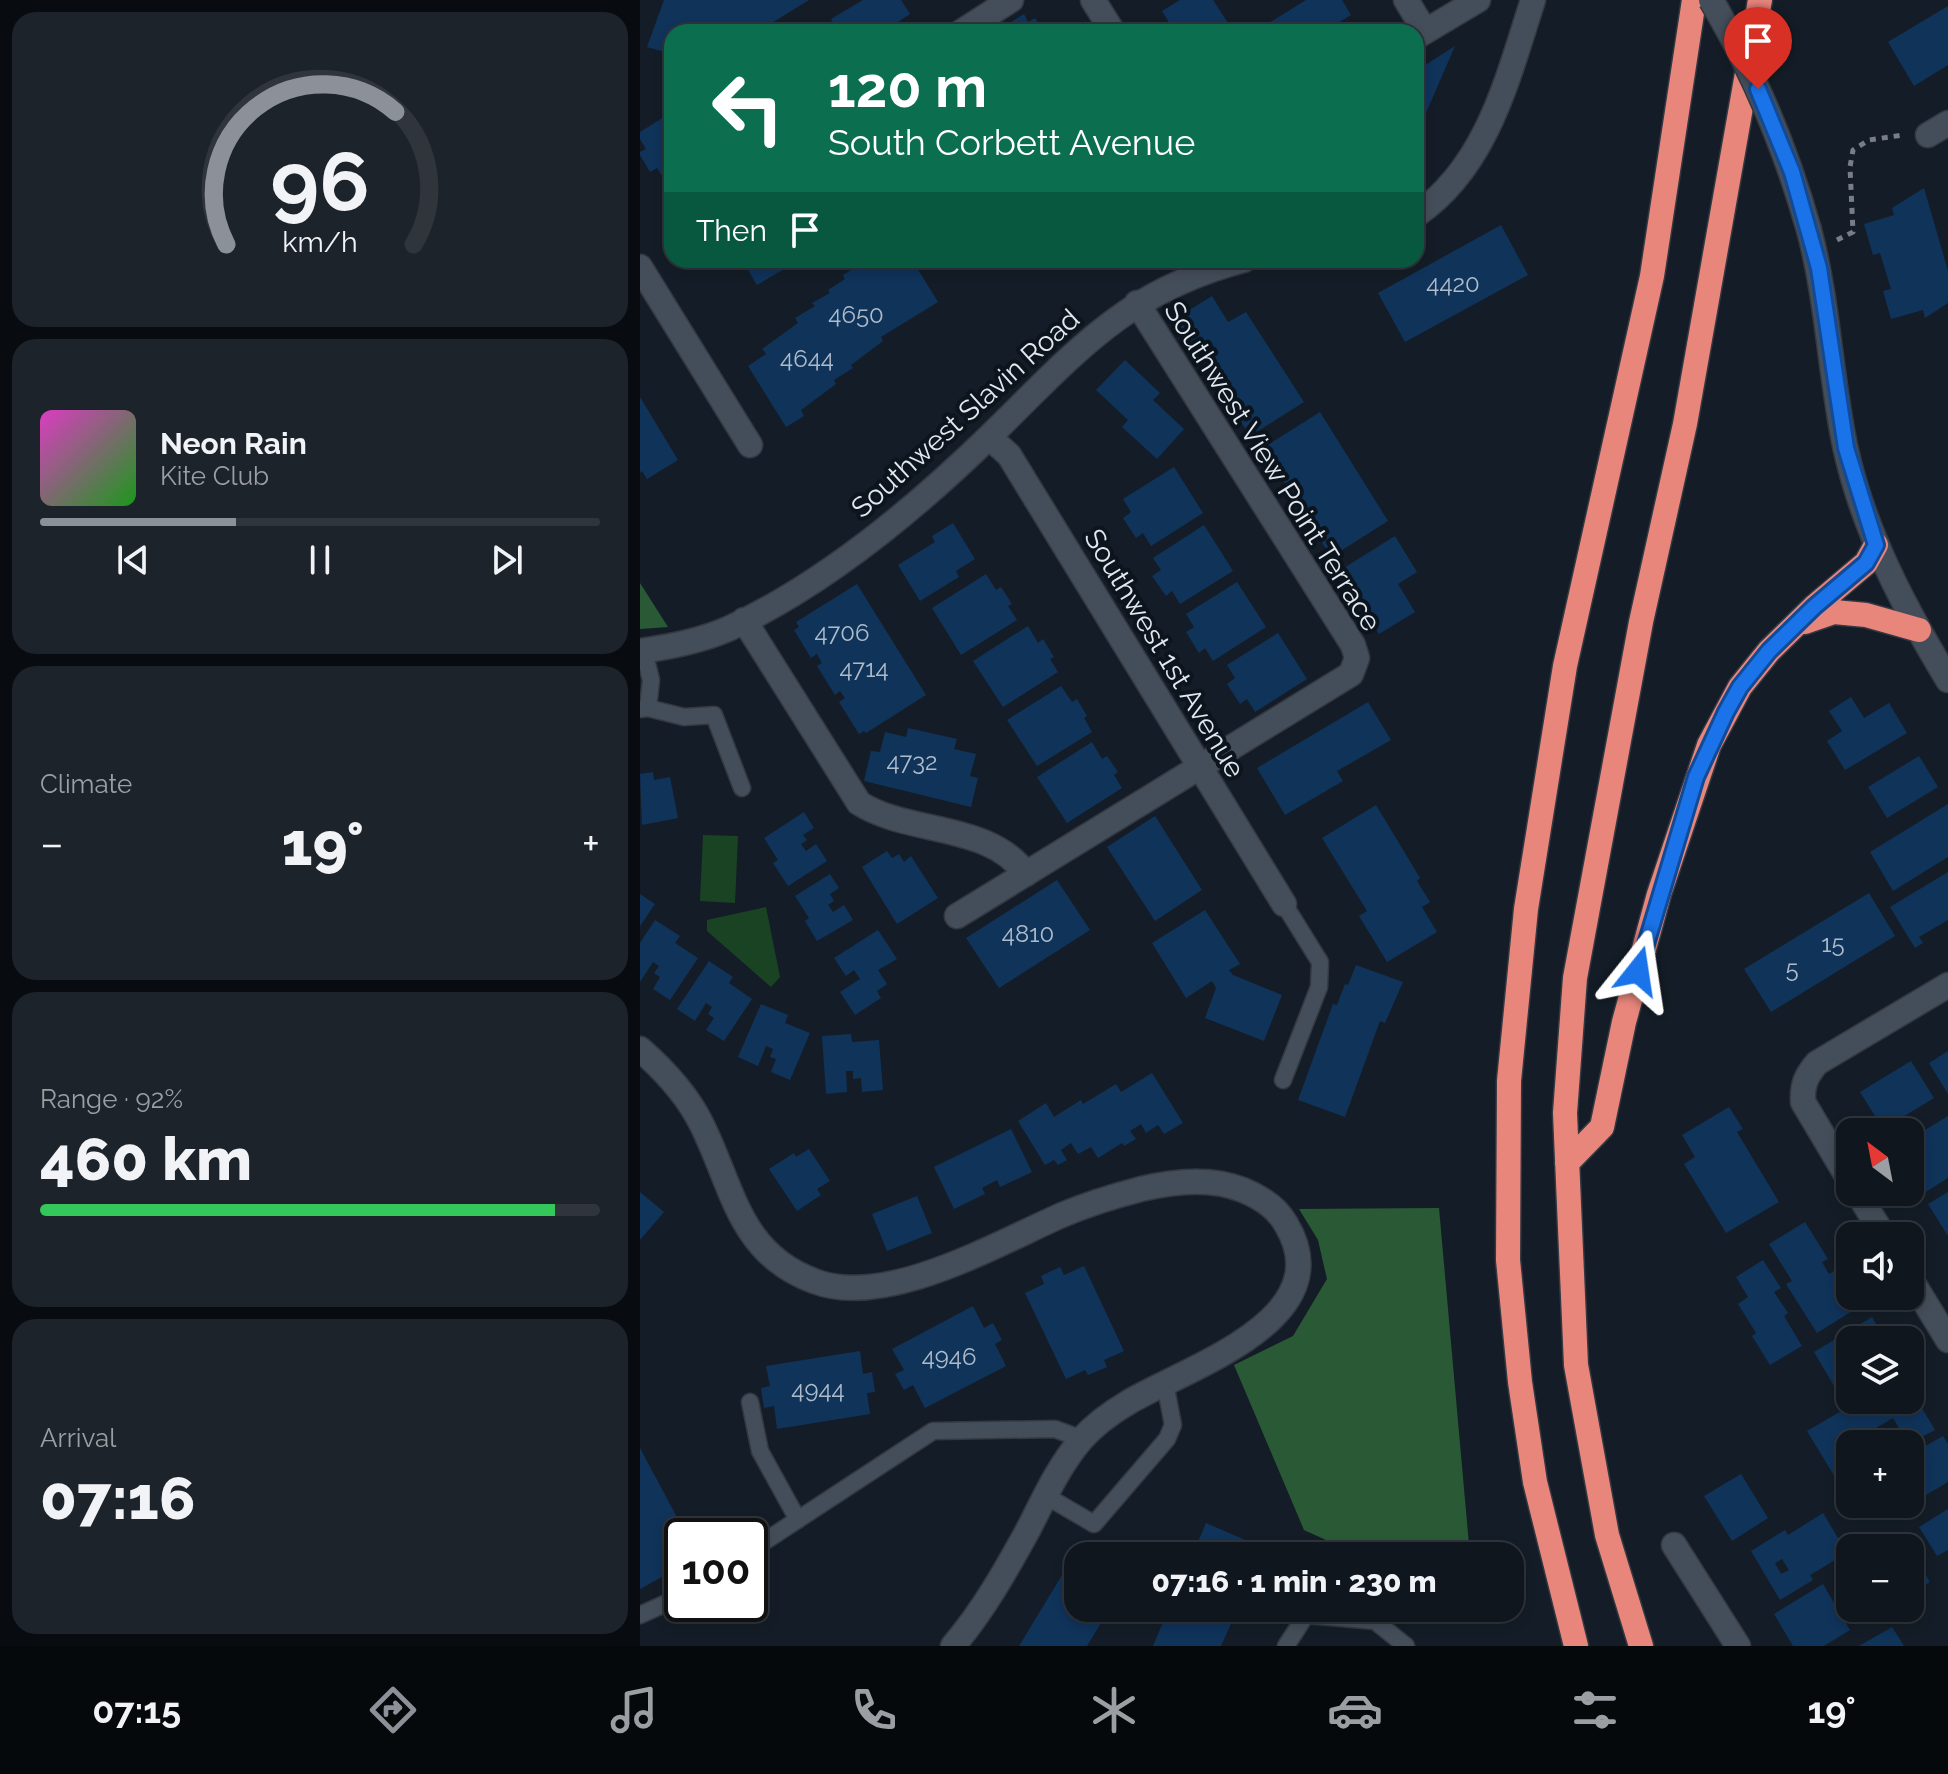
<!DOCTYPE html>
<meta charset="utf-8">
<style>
body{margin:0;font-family:Raleway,sans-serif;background:#1d232a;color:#f1f3f6;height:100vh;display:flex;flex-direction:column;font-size:30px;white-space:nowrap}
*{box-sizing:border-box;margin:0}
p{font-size:26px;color:#9b9fa4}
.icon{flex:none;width:44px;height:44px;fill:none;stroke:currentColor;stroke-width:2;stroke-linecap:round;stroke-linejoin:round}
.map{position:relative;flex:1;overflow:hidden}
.drawer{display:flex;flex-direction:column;gap:12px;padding:12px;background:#080c10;width:640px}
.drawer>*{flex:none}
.hud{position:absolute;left:24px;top:24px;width:760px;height:244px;border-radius:24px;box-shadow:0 4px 12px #0003,0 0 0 2px #2f353b;background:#0b6e4f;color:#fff;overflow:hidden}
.needle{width:52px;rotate:328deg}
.controls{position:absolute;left:1196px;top:1118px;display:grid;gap:16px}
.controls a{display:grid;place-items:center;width:88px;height:88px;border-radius:16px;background:#0f161d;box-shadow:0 4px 12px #0003,0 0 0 2px #2f353b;font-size:40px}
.speed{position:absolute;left:24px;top:1518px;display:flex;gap:16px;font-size:40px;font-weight:700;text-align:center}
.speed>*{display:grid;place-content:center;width:104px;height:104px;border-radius:50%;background:#0f161d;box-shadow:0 4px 12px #0003,0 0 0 2px #2f353b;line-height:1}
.speed .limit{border:4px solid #111;border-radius:12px;background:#fff;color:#111}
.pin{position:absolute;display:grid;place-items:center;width:68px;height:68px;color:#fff;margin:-82px -34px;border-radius:50% 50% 50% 0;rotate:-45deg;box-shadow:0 0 8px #0007}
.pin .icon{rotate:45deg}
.me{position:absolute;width:88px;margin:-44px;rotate:15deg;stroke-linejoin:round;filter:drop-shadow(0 0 6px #0008)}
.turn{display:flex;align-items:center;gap:28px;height:168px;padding:0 32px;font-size:36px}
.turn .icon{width:104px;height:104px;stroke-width:2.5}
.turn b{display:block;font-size:56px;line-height:68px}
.then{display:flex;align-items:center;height:76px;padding:0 32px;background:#0003;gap:16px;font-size:30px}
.big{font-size:60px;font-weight:800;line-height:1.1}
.drawer .widget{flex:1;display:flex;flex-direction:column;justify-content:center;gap:12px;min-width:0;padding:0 28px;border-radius:24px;background:#1d232a}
.drawer .dial{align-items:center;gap:0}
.dial svg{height:208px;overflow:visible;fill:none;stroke:#2f353b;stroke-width:7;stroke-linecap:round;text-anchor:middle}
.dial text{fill:#f1f3f6;stroke:none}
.song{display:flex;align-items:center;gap:24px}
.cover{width:96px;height:96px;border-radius:12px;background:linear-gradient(135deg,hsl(310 70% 55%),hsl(120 70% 35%))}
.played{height:8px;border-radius:4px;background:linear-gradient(90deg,#8c9099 35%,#2f353b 35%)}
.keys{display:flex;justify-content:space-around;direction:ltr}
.heat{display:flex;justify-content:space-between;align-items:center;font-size:44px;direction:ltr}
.charge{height:12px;border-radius:6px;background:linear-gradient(90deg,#34c759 92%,#2f353b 0)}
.trip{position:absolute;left:424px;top:1542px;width:460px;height:80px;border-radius:24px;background:#0f161d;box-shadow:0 4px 12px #0003,0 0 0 2px #2f353b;font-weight:800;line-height:80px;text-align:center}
.tab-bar{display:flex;height:128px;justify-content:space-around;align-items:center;background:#06090c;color:#9b9fa4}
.tab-bar .icon{width:56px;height:56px}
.tab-bar .active{color:#8c9099}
.tab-bar b{font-size:36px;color:#f1f3f6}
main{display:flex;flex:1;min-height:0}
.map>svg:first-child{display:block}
.green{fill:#1a4324}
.forest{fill:#2a5a35}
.building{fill:#10335a;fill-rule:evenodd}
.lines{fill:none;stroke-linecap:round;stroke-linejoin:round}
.lane-casing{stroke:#333841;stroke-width:19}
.street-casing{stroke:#333841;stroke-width:27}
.secondary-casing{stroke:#333841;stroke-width:27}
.highway-casing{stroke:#333841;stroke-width:27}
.path{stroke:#777e87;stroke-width:5;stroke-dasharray:6 6;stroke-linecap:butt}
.lane{stroke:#444e5a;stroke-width:16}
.street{stroke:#444e5a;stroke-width:24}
.secondary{stroke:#444e5a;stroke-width:24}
.highway{stroke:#e9867c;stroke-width:24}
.secondary-bridge-casing{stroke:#333841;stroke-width:27;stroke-linecap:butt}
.secondary-bridge{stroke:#444e5a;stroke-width:24}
.route-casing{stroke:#114b97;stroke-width:20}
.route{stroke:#1a73e8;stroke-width:14}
.labels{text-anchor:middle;stroke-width:8;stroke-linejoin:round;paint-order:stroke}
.number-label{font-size:24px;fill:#aebbca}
.street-label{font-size:28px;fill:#e2e8ef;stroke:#0c141d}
</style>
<main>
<section class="drawer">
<div class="widget dial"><svg viewBox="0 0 100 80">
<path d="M14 69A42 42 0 1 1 86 69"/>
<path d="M14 69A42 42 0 0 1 79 18" stroke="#8c9099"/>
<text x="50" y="56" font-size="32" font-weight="700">96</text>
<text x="50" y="72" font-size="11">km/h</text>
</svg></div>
<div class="widget">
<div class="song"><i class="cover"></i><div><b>Neon Rain</b><p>Kite Club</p></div></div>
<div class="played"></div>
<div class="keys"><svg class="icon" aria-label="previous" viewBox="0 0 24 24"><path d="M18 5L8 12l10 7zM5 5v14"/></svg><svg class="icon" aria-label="pause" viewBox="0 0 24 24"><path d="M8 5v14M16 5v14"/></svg><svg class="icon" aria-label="next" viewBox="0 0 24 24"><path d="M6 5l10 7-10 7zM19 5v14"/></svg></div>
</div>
<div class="widget"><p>Climate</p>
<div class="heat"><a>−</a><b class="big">19°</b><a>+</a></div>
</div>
<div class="widget"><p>Range · 92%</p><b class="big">460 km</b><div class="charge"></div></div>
<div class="widget"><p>Arrival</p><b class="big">07:16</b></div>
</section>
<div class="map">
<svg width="1308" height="1646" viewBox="0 0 1308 1646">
<rect width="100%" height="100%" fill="#141d27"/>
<path class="green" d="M63,835l35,1 -3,67 -35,-2z
M126,907l14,70 -9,10 -64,-56v-11z"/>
<path class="forest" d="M0,583l28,44 -28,2z
M799,1208l31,348h-109l-57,-26 -70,-165 59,-29 34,-57 -9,-39 -19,-31z"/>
<path class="building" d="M24,0h145l-52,32h-85v22l-25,-7z
M223,0h38l9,14 -27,18h-45l-7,-13z
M540,0h33l15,23 -14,9h-39l-13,-21z
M666,0h36l9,15 -28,17h-51l-5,-8z
M1308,6v59l-34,21 -26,-44z
M384,14l4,8 7,-4 9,14h-49z
M815,46l-39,90v-65z
M32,112v67l-6,3 -9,-14 -7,4 -10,-17v-3l6,-3 -6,-10v-7z
M1284,188l24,83v32l-23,15 -2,-8 -32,9 -8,-28 8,-2 -11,-36 -7,2 -9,-31 30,-9 -2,-7z
M861,225l27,50 -123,67 -27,-49z
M102,260h46l3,5 -34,20z
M227,260h45l26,42 -57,35 2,4 -32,24 2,3 -19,12 2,4 -35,26 3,6 -18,11 -38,-61 18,-12 -4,-5 36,-26 -3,-5 20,-12 -3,-3 18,-10 -2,-3 17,-11 -2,-4z
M572,296l16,26 18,-10 58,90 -54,34 -75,-117z
M485,360l35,33 -7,7 31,29 -27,30 -35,-32 6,-7 -32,-30z
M0,397l38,63 -31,19 -5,-8 -2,2z
M680,412l68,109 -57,36 -68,-109z
M534,467l29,46 -52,33 -8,-13 -7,5 -13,-20 8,-6 -8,-13z
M313,523l22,36 -19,12 3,6 -39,24 -22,-36 37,-23 -3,-6z
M564,525l29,46 -53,33 -8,-13 -6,5 -14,-20 9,-6 -8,-12z
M755,536l22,36 -19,12 17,28 -36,22 -40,-63z
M346,574l10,16 5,-3 11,17 -4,2 9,14 -56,35 -29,-47z
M597,582l29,45 -53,34 -8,-13 -6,5 -13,-21 8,-5 -8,-13z
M217,584l69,111 -60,38 -2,-2 -5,3 -20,-32 6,-4 -5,-7 -5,4 -18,-29 5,-3 -5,-9 -6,4 -17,-28 5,-3 -3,-5z
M388,626l10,17 5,-4 11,18 -4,2 8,13 -55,35 -30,-46z
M638,633l29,46 -52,33 -8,-13 -7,5 -13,-20 8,-6 -8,-13z
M421,686l11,16 5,-3 10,17 -3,2 8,14 -55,34 -30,-46z
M1211,697l13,21 25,-15 18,30 -62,37 -18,-29 15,-10 -13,-20z
M728,702l23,38 -54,31 6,10 -58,34 -28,-47z
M268,728l49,11 -3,10 22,5 -6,22 8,2 -7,29 -107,-26 7,-30 9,1 5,-20 21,5z
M452,742l10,17 5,-3 11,16 -4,3 8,13 -55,35 -30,-46z
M1279,756l19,31 -51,31 -19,-31z
M13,772l1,8 16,-3 8,41 -36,7 -2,-51z
M1308,804v53l-55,34 -23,-39z
M736,805l44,73 -3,3 13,21 -8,5 15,25 -50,30 -28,-46 8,-5 -45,-73z
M164,812l10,16 -11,7 4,5 -6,4 5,7 10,-7 11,17 -39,25 -15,-23 5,-3 -14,-22z
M515,816l47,74 -47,31 -48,-74z
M247,851l5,7 7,-4 5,8 7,-6 27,42 -41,26 -35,-57z
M1308,872v48l-29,17 4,6 -8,5 -25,-41z
M190,874l9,14 -9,6 4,7 -6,4 5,7 11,-7 9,15 -36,21 -12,-20 4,-3 -14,-22z
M417,880l33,50 -91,58 -33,-50z
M1229,893l26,43 -124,76 -27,-43z
M0,894l15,10 -15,22z
M565,910l35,54 -11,6 4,5 49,20 -18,46 -59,-23 11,-30 -4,-7 -26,17 -34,-55z
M15,920l25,16 -5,7 23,15 -28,42 -17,-11 7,-12 -6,-4 5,-7 -6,-4 -13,20v-39z
M238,930l19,29 -19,11 9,14 -10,7 4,7 -26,17 -15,-23 20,-13 -6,-9 -8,6 -12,-18z
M69,961l24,16 -4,6 23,16 -28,42 -18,-11 8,-12 -6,-4 4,-7 -6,-4 -11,18 -18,-12z
M716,965l47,17 -18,41 -5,-2 -35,96 -47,-17 35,-96 4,1 8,-21 3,1z
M121,1004l27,11 -3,8 25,10 -20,47 -19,-8 5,-13 -6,-2 3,-8 -7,-3 -8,20 -20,-9z
M211,1034l1,8 27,-2 4,50 -21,2 -1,-14 -8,1v-8h-7l1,21 -21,2 -4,-58z
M1308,1051v43l-19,-31z
M1271,1061l23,37 -51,31 -23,-37z
M512,1073l31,50 -19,11 -6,-9 -12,8 -5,-9 -11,7 6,8 -12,7 -2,-3 -24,15 -7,-11 -13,7 -7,-11 -10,7 6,10 -9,5 -4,-5 -9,5 -27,-44 28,-18 8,14 27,-17 2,4 33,-20 5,8z
M1089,1107l14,22 -6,3 42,70 -53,31 -42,-69 11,-7 -13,-22z
M1308,1116v62l-24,15 -14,-23v-31z
M371,1129l21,43 -32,15 -3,-7 -15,8 3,6 -31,15 -20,-42z
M169,1149l21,32 -13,8 4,6 -24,16 -28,-42 25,-16 2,4z
M0,1192l24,20 -24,28z
M1308,1192v44l-20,-32z
M277,1196l15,37 -45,18 -15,-37z
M1165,1222l23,37 -6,3 7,12 5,-3 23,37 -40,25 -31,-49 6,-3 -23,-37z
M1123,1260l18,28 -7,4 14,21 -4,3 18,30 -32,19 -18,-29 4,-3 -18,-29 10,-7 -12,-20z
M444,1266l40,85 -20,9 3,7 -19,8 -3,-5 -19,9 -41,-86 19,-9 -3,-8 19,-9 4,8z
M333,1306l11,22 9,-5 9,17 -7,4 11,22 -81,42 -12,-23 -9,5 -9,-16 9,-4 -12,-21z
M1232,1317l13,23h-35v43l-13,8 -23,-39z
M220,1351l3,23 9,-2 3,20 -8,1 3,21 -93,15 -3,-23 -10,2 -3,-20 9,-2 -4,-20z
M1270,1388l25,42 -27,14 -15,-26 -44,26 1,38 -9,5 -34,-56 53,-31h50z
M1303,1436l5,8v38l-27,16 -4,-8 -7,5v-40z
M0,1448l47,88h-5v30l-42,23z
M1101,1474l27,44 -36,23 -28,-45z
M1308,1509v41l-11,6 -18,-29z
M1183,1513l24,40 -37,22 3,5 -33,20 -29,-49 34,-21 3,5zM1142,1559l7,11 -8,4 -6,-11z
M566,1523l58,25 -3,8h-69z
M436,1552l7,4h-5v52h32l-23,38h-68z
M1280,1566l10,16 -20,12v-22z
M1183,1584l27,46 -26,16h-31l-19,-32z
M529,1608h69l-17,38h-68z
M1252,1627l12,19h-45z"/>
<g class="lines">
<g class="lane-casing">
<path id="lane" d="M4,651l7,29 -3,28
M0,709l8,-1 36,9 30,-2 28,73
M643,1080l36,-93 1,-25 -36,-58
M110,1402l10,49 38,69
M406,1496l48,28 73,-85 6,-14 -8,-42
M110,1551l183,-120 122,-2 27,10
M0,1615l42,-19
M646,1646l20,-31 69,6 31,25"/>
</g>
<g class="street-casing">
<path id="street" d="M453,0l20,32
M766,0l19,31
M321,32l50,-32
M776,37l62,-37
M1288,135l20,-12
M776,215c71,-48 92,-138 117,-215
M0,267l110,178
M349,437l20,18 275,449
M104,620l115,183c50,32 130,19 167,71
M0,651c30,-4 60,-10 88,-22 95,-44 187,-120 262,-193 85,-83 135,-145 254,-176
M317,916l394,-242 6,-16 -4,-13 -216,-342
M0,1049c24,21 47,46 61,74 32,63 37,130 113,158 71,28 182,-37 248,-66 26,-11 52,-19 79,-26 33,-8 70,-12 102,1 17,7 34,18 43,34 57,95 -98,143 -157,178 -17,10 -35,23 -48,38 -23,27 -37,59 -53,90 -22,40 -45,81 -75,116
M1210,1181l-47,-79c-1,-17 3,-26 14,-39l131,-78
M1217,1192l27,44
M1270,1278l38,62
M1034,1545l64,101"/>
</g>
<g class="secondary-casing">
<path id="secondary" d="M1169,230c19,71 21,144 36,216 18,84 59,161 103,234"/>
</g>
<g class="highway-casing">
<path id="highway" d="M1165,622l29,-10 32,3 53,15
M927,1163l35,-36 22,-105 35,-128 50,-149 31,-58 29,-36 45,-44 52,-44 10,-18
M936,1646l-41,-164 -15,-100 -12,-122 1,-179 17,-172 39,-243 87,-390 42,-276
M1001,1646l-34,-111 -31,-170 -11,-252 10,-135 66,-356 44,-198 75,-424"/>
</g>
<path class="path" d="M1197,240l16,-8 -3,-65 3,-17 16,-10 34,-5"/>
<use href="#lane" class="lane"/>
<use href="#street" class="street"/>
<use href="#secondary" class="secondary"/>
<use href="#highway" class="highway"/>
<g class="secondary-bridge-casing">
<path id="secondary-bridge" d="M1071,0c43,72 75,149 98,230"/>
</g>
<use href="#secondary-bridge" class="secondary-bridge"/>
</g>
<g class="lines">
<g class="route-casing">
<path id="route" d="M998,971l58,-194 30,-65 14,-25 29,-36 45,-44 52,-44 10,-18 -30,-97 -27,-180 -27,-96 -34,-83"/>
</g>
<use href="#route" class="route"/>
</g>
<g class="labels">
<g class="number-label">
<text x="813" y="292">4420</text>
<text x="216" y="323">4650</text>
<text x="167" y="367">4644</text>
<text x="202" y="641">4706</text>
<text x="224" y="677">4714</text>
<text x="272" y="770">4732</text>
<text x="388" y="942">4810</text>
<text x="1193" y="952">15</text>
<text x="1152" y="977">5</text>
<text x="309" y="1365">4946</text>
<text x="178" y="1398">4944</text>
</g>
<g class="street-label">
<text transform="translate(325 413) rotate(-42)" y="10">Southwest Slavin Road</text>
<text transform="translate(633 466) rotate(58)" y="10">Southwest View Point Terrace</text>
<text transform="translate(525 653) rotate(59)" y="10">Southwest 1st Avenue</text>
</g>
</g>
</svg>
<div class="controls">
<a><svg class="needle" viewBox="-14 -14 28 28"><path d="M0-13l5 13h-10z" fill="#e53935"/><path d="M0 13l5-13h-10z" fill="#9b9fa4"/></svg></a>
<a><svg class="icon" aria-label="sound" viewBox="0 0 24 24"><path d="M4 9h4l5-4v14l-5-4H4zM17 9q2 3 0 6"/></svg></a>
<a><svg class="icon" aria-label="layers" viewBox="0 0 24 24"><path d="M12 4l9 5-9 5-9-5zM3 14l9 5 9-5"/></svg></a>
<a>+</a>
<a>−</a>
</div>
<div class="speed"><div class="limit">100</div></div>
<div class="pin" style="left:1118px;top:89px;background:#d93025"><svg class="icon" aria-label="arrive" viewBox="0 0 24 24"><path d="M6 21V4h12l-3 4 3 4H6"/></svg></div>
<svg class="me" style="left:998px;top:971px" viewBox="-20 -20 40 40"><path d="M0-17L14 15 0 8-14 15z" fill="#1a73e8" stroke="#fff" stroke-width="4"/></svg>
<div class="trip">07:16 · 1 min · 230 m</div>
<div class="hud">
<div class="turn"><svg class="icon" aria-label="left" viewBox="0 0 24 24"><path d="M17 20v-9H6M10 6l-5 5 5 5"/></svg><div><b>120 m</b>South Corbett Avenue</div></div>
<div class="then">Then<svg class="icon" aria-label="arrive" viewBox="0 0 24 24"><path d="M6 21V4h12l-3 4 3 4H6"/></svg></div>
</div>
</div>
</main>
<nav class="tab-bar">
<b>07:15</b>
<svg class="icon active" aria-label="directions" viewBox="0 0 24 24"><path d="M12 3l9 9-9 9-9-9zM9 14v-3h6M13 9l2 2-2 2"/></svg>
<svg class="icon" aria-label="music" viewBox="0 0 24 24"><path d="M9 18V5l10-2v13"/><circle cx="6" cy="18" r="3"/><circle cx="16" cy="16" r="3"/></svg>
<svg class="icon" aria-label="phone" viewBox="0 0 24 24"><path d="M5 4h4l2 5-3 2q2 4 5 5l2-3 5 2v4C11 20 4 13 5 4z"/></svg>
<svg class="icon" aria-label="climate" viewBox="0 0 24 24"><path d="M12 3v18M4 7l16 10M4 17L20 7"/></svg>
<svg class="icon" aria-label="car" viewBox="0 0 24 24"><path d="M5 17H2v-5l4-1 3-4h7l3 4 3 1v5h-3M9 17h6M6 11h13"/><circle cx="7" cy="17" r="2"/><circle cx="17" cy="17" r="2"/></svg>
<svg class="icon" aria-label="filters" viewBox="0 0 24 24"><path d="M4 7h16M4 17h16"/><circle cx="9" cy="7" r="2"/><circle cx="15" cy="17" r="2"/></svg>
<b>19°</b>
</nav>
